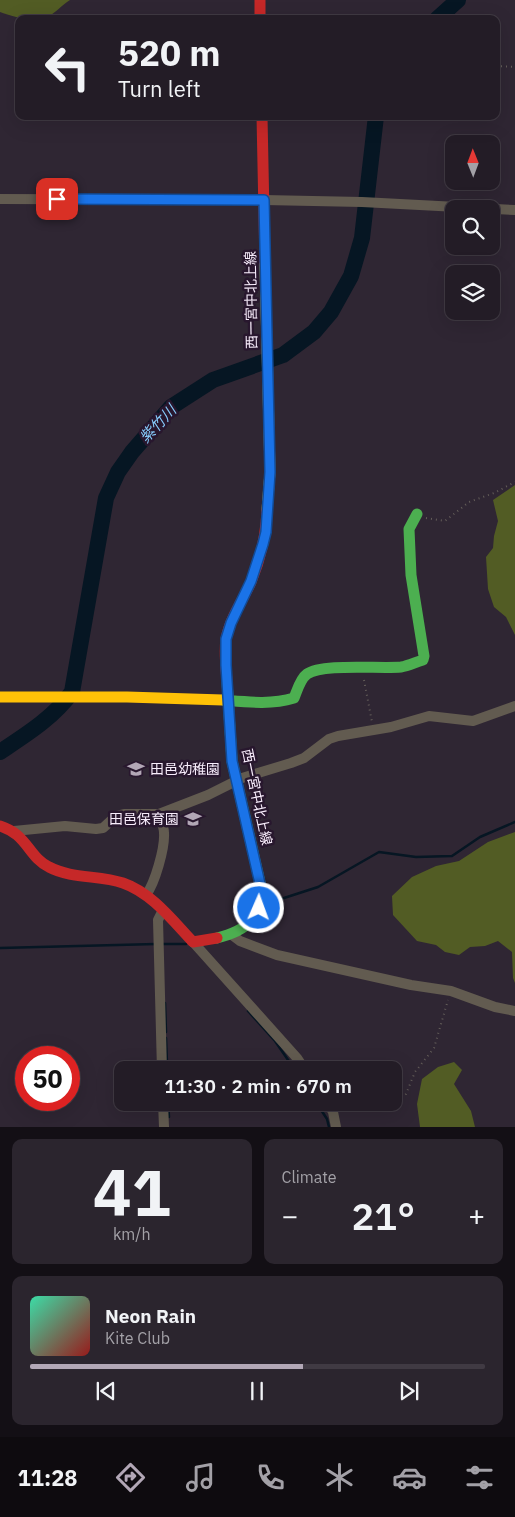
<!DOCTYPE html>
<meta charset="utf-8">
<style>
body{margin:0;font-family:"IBM Plex Sans","Noto Sans JP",sans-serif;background:#2b252e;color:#f1f3f6;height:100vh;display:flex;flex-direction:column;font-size:19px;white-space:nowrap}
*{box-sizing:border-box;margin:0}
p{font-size:16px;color:#a3a1a7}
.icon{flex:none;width:28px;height:28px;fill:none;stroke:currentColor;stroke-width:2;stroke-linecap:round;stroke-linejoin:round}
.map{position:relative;height:1127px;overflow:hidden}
.side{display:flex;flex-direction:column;gap:12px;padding:12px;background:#130f15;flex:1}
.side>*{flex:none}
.hud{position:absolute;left:15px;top:15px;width:485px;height:105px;border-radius:10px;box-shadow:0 5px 20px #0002,0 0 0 1px #403a43;background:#231c26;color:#f1f3f6;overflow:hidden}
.needle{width:32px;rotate:359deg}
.fabs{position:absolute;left:445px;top:135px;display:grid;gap:10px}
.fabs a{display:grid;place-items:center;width:55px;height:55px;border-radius:10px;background:#231c26;box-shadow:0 5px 20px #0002,0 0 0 1px #403a43;font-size:25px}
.speed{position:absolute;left:15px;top:1046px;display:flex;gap:10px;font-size:25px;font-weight:700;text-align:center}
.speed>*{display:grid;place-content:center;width:65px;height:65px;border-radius:50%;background:#231c26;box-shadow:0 5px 20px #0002,0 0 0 1px #403a43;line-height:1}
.speed .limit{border:8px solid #d22;background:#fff;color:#111}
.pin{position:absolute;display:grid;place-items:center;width:42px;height:42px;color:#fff;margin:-21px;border-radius:10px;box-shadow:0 2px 8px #0006}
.me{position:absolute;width:55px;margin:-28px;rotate:2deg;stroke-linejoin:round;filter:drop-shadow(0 0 4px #0008)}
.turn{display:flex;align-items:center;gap:18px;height:105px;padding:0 20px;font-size:22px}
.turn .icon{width:65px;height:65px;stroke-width:2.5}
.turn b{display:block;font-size:35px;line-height:42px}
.big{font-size:38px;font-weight:600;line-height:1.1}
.side .widget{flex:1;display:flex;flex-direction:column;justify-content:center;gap:8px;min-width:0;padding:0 18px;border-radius:10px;background:#2b252e}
.side .dial{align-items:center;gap:0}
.dial b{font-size:65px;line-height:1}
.song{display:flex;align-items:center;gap:15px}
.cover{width:60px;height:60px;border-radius:8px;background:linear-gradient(135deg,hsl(160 70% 55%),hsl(0 70% 35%))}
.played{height:5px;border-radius:2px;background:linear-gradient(90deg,#b2a7b6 60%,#403a43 60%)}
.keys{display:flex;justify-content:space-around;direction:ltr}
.heat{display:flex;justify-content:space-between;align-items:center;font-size:28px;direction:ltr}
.side .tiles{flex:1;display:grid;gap:12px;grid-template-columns:1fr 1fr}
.widget:last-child{grid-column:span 2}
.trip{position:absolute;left:114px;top:1061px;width:288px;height:50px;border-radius:10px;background:#231c26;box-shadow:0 5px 20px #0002,0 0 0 1px #403a43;font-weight:600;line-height:50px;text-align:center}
.tabs{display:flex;height:80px;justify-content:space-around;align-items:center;background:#0e0b0f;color:#a3a1a7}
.tabs .icon{width:35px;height:35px}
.tabs .on{color:#b2a7b6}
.tabs b{font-size:22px;color:#f1f3f6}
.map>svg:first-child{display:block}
.forest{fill:#525c24}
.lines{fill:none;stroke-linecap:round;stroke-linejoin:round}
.stream{stroke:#061623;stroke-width:2.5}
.river{stroke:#061623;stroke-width:16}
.path{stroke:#635d59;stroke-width:2;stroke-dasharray:1 4;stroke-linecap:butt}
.street{stroke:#625b50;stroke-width:10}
.fast{stroke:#4caf50;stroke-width:11}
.slow{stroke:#ffc107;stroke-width:11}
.jam{stroke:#c62828;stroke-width:11}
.route-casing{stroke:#114b97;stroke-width:12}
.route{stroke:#1a73e8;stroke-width:9}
.labels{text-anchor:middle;stroke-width:5;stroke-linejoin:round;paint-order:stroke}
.street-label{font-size:14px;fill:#f8edfc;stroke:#28172e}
.poi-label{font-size:14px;fill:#f8edfc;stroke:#28172e;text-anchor:start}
.water-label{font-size:15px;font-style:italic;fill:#87ccfc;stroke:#28172e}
</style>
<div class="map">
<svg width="515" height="1127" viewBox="0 0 515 1127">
<rect width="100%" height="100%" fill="#2f2633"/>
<path class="forest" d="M0,0h70c-8,5 -15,13 -22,17 -13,7 -36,-1 -48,-5z
M515,485v150l-9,-18 -12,-10 -6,-18 -2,-32 7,-9 1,-12 4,-15 -5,-21z
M515,832v151l-2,-5 -1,-26 -14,-11 -13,5 -15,1 -11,8 -14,-3 -9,-7 -19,-4 -24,-26 -1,-19 20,-19 24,-11 23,-5 29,-19z
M454,1062l8,8 -8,14 17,27 4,16h-55l-3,-23 5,-25 16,-12z"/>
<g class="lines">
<path class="stream" d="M267,902l17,-4 34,-11 61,-35 37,5 36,-1 28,-19 35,-15
M162,944h24
M0,948l156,-4
M165,1003l1,29
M248,1011l27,30 20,29
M166,1038l1,26
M168,1102l1,15
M316,1102l11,17 2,8"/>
<path class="river" d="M437,19l21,-19
M0,752c27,-18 53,-34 72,-60l34,-194 12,-26 14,-20 39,-45 42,-27 70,-25 31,-23 17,-20 20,-36 11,-38 14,-122"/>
<path class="path" d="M496,66l19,1
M426,518l19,3 24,-19 25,-9 21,-11
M364,680l8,42
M392,1100l8,-1 6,-5 9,-22 19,-24 14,-48
M342,1110l38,-8"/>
<path class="street" d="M0,199l264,1 98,2 153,8
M14,831l51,-5 31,3 7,-1 13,-12 8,-2h35l49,-19 34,-17 49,-15 13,-5 25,-19 9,-3 53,-9 38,-11 44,5 42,-15
M146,895c9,-12 19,-47 18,-62 0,-6 -3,-13 -5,-19
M232,935l8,6 37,14 134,30 40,6 44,16 20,4
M193,942l104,116 8,12
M162,1070l-4,-150 4,-8
M163,1102l1,25
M327,1102l6,10 3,15"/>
<path class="fast" d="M223,700c24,2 48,5 71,-2 3,-7 6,-19 13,-24 15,-11 73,-5 94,-7 7,-1 15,-5 22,-7l1,-4 -13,-81 -2,-46 8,-15
M217,938c32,-8 41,-19 44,-51l-29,-126 -5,-80"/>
<path class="slow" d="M265,264l5,208 -3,38
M0,697h127l96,3"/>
<path class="jam" d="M260,0v19
M262,116l3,148
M227,681c-1,-13 -3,-29 -1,-42 4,-21 17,-39 25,-57 10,-24 15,-47 16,-72
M0,826c6,2 12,5 17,9 12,10 17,25 32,32 23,12 50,8 74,16 29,10 50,38 70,59l24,-4"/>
</g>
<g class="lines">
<g class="route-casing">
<path id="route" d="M57,199l207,1 6,272 -4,60 -3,12 -12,37 -20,42 -5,16v26l6,96 29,127 -2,20"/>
</g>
<use href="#route" class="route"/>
</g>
<defs>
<g id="school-bare" transform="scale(1.35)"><path d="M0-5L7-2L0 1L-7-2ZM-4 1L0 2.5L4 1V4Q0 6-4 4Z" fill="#b2a7b6" stroke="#28172e" stroke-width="2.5" paint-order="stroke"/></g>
</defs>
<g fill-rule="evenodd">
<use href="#school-bare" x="136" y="769"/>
<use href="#school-bare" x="193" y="819"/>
</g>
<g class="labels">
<g class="street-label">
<text transform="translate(251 300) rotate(-91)" y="5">西一宮中北上線</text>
<text transform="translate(257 797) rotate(78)" y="5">西一宮中北上線</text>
</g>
<g class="poi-label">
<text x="150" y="774">田邑幼稚園</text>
<text x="179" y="824" text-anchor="end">田邑保育園</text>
</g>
<g class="water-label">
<text transform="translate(158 424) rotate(-47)" y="5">紫竹川</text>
</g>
</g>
</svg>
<div class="fabs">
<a><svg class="needle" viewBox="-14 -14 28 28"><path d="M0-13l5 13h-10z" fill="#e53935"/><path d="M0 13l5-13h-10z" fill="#a3a1a7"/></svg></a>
<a><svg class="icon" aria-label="search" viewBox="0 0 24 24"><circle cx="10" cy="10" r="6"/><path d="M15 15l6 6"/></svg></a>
<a><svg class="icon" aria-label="layers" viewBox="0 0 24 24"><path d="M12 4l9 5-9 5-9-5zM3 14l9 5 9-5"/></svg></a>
</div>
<div class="speed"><div class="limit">50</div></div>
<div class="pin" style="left:57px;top:199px;background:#d93025"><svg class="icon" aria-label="arrive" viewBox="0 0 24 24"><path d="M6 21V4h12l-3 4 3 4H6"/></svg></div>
<svg class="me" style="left:259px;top:908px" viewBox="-20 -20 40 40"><circle r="17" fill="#1a73e8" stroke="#fff" stroke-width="3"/><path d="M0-11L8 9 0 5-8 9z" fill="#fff"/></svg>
<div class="trip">11:30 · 2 min · 670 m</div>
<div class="hud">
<div class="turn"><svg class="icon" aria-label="left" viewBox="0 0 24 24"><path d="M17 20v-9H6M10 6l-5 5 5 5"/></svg><div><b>520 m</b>Turn left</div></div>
</div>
</div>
<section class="side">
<div class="tiles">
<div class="widget dial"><b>41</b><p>km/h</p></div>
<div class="widget"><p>Climate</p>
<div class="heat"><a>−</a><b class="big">21°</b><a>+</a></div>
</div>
<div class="widget">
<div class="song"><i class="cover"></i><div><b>Neon Rain</b><p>Kite Club</p></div></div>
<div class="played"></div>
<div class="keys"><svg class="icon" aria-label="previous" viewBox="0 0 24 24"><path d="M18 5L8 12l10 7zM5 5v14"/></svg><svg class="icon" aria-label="pause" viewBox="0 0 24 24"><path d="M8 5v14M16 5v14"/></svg><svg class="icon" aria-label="next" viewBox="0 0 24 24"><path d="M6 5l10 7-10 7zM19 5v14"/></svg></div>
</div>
</div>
</section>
<nav class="tabs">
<b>11:28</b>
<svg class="icon on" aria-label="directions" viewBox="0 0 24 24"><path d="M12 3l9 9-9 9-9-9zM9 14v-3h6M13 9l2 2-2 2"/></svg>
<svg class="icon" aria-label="music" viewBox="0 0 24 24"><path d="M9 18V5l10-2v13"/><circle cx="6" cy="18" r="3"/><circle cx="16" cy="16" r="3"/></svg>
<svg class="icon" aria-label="phone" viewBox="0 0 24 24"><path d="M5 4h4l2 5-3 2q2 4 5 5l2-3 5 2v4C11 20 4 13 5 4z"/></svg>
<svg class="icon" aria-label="climate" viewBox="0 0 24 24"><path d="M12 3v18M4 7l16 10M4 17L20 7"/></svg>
<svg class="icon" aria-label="car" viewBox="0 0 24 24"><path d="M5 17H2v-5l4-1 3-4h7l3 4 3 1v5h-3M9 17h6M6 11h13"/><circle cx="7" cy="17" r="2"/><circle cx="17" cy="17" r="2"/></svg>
<svg class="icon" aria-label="filters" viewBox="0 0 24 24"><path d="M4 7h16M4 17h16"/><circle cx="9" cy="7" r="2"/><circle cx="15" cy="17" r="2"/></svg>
</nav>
